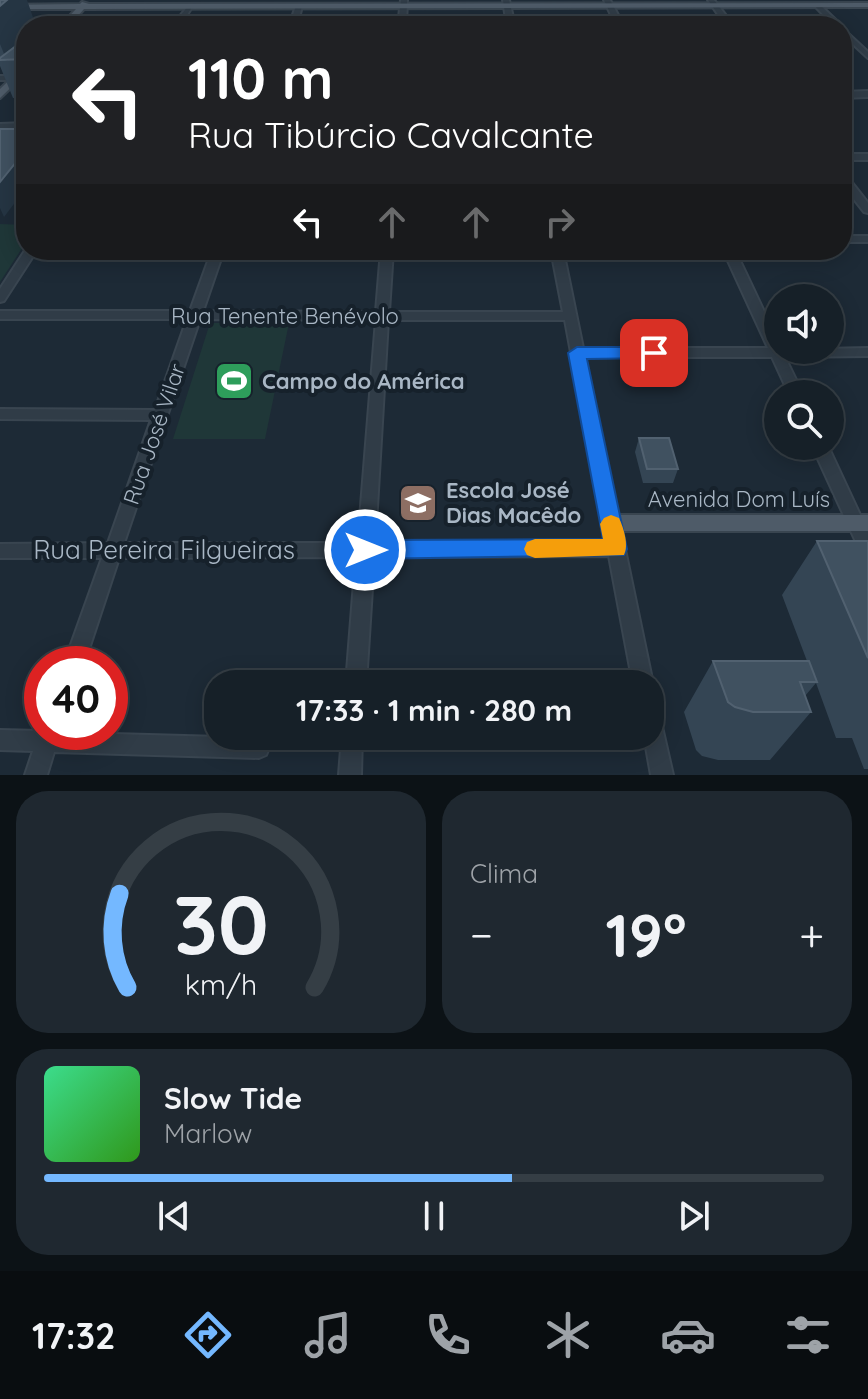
<!DOCTYPE html>
<html lang="pt">
<meta charset="utf-8">
<style>
body{margin:0;font-family:Quicksand,sans-serif;background:#1f2830;color:#f1f3f6;height:100vh;display:flex;flex-direction:column;font-size:30px;white-space:nowrap}
*{box-sizing:border-box;margin:0}
p{font-size:26px;color:#9ea3a8}
.icon{flex:none;width:44px;height:44px;fill:none;stroke:currentColor;stroke-width:2;stroke-linecap:round;stroke-linejoin:round}
.map{position:relative;height:775px;overflow:hidden}
.side{display:flex;flex-direction:column;gap:16px;padding:16px;background:#0c1216;flex:1}
.side>*{flex:none}
.guide{position:absolute;left:16px;top:16px;width:836px;height:244px;border-radius:32px;box-shadow:0 4px 20px #0003,0 0 0 2px #353e45;background:#202124;color:#fff;overflow:hidden}
.buttons{position:absolute;left:764px;top:284px;display:grid;gap:16px}
.buttons a{display:grid;place-items:center;width:80px;height:80px;border-radius:50%;background:#162028;box-shadow:0 4px 20px #0003,0 0 0 2px #353e45;font-size:40px}
.speed{position:absolute;left:24px;top:646px;display:flex;gap:16px;font-size:40px;font-weight:700;text-align:center}
.speed>*{display:grid;place-content:center;width:104px;height:104px;border-radius:50%;background:#162028;box-shadow:0 4px 20px #0003,0 0 0 2px #353e45;line-height:1}
.speed .limit{border:12px solid #d22;background:#fff;color:#111}
.pin{position:absolute;display:grid;place-items:center;width:68px;height:68px;color:#fff;margin:-34px;border-radius:16px;box-shadow:0 4px 12px #0006}
.me{position:absolute;width:88px;margin:-44px;rotate:90deg;stroke-linejoin:round;filter:drop-shadow(0 0 6px #0008)}
.turn{display:flex;align-items:center;gap:28px;height:168px;padding:0 40px;font-size:36px}
.turn .icon{width:104px;height:104px;stroke-width:2.5}
.turn b{display:block;font-size:56px;line-height:68px}
.lanes{display:flex;align-items:center;height:76px;padding:0 40px;background:#0003;justify-content:center;gap:40px;direction:ltr}
.lanes .off{opacity:.35}
.big{font-size:60px;font-weight:700;line-height:1.1}
.side .tile{flex:1;display:flex;flex-direction:column;justify-content:center;gap:12px;min-width:0;padding:0 28px;border-radius:32px;background:#1f2830}
.side .dial{align-items:center;gap:0}
.dial svg{height:208px;overflow:visible;fill:none;stroke:#353e45;stroke-width:7;stroke-linecap:round;text-anchor:middle}
.dial text{fill:#f1f3f6;stroke:none}
.song{display:flex;align-items:center;gap:24px}
.cover{width:96px;height:96px;border-radius:12px;background:linear-gradient(135deg,hsl(150 70% 55%),hsl(110 70% 35%))}
.played{height:8px;border-radius:4px;background:linear-gradient(90deg,#74b8ff 60%,#353e45 60%)}
.keys{display:flex;justify-content:space-around;direction:ltr}
.heat{display:flex;justify-content:space-between;align-items:center;font-size:44px;direction:ltr}
.side .tiles{flex:1;display:grid;gap:16px;grid-template-columns:1fr 1fr}
.tile:last-child{grid-column:span 2}
.trip{position:absolute;left:204px;top:670px;width:460px;height:80px;border-radius:32px;background:#162028;box-shadow:0 4px 20px #0003,0 0 0 2px #353e45;font-weight:700;line-height:80px;text-align:center}
.tab-bar{display:flex;height:128px;justify-content:space-around;align-items:center;background:#090d10;color:#9ea3a8}
.tab-bar .icon{width:56px;height:56px}
.tab-bar .on{color:#74b8ff}
.tab-bar b{font-size:36px;color:#f1f3f6}
.map>svg:first-child{display:block}
.green{fill:#1f3738}
.lines{fill:none;stroke-linecap:round;stroke-linejoin:round}
.minor-casing{stroke:#394550;stroke-width:4}
.major-casing{stroke:#394550;stroke-width:4}
.minor{fill:#303c47;fill-rule:evenodd}
.major{fill:#4e5b68;fill-rule:evenodd}
.wall{fill:#344554}
.shaded-wall{fill:#253543}
.building{fill:#405160;stroke:#516170;stroke-width:2}
.route{fill:#1a73e8;stroke:#114b97;stroke-width:2}
.slow{fill:#f59e0b}
.labels{text-anchor:middle;stroke-width:8;stroke-linejoin:round;paint-order:stroke}
.street-label{font-size:22px;fill:#a9b7c5;stroke:#16212b}
.poi-label{font-size:22px;font-weight:bold;fill:#a9b7c5;stroke:#16212b;text-anchor:start}
.near-street-label{font-size:26px;fill:#a9b7c5;stroke:#16212b}
</style>
<div class="map">
<svg width="868" height="775" viewBox="0 0 868 775">
<rect width="100%" height="100%" fill="#1d2a36"/>
<path class="green" d="M0,224l26,1v17l-26,40z
M210,323h79l-24,116h-92z"/>
<g class="lines">
<g class="minor-casing">
<path id="minor" d="M401,0h6l-1,26h-8z
M503,0h6l6,26h-8z
M604,0h6l14,26h-8z
M708,0h6l20,26h-8z
M299,4l3,2 -5,20h-8l7,-20z
M815,4h4l23,22h-8l-19,-20z
M189,5l3,2 -12,19h-8z
M842,28l26,24v6l-26,-24z
M0,76h26v4h-26z
M868,91v6l-26,1v-6z
M26,123v6l-26,1v-6z
M842,154h26v6h-26z
M842,174l4,1 22,28v10l-4,-1 -22,-28z
M842,236h26v6h-26z
M26,249l11,1 -33,51 -4,1v-13z
M212,250h12l-21,61 173,1 5,-62h12l-4,62h174l-12,-62h12l20,98h185l-45,-98h12l43,91v9l90,-2v8l-83,1 18,37h-14l-17,-37h-187l68,327 -3,7v-7h-17l-24,-128 -235,1 -8,127h-20l10,-127 -237,1 -35,106h-20l38,-106h-102v-14l108,-1 43,-123 -151,-1v-10l155,1 32,-91h-187v-8h190zM200,319l176,1 -18,223h-234zM388,320h177l41,222h-231z
M812,446h16l40,86v25l-6,-2z
M650,708l7,3 3,7 13,57h-22l-7,-39h6z
M42,727v5l217,6 7,3 3,7 -3,7 -7,3 -205,-6 -7,23h-22l8,-24 -33,-1v-20l40,1z
M342,736h20l-1,39h-22z"/>
</g>
<g class="major-casing">
<path id="major" d="M82,2l7,2 779,-1v4l-784,2 -15,17h-9l16,-17h-76v-4l80,-1z
M26,64v9l-26,25v-9z
M611,515h257v16h-257l-7,-2 -2,-6 2,-6z"/>
</g>
<use href="#minor" class="minor"/>
<use href="#major" class="major"/>
</g>
<path class="wall" d="M0,0l26,26v16l-4,4 4,13v38l-13,1 -13,-32z
M639,438l39,31 -5,14h-30l-8,-31z
M817,541h51v228h-4l-12,-31h-16l-20,-55 -11,13 6,16 -41,48h-52l-16,-4 -6,-6 -12,-38 29,-51h94l-25,-66z"/>
<path class="shaded-wall" d="M7,0h20l9,26h-10v16l-19,19 -7,-17v-38z
M26,150v38l-22,29 -4,-9v-26z"/>
<path class="building" d="M0,0h7l-7,6z
M16,46h10v13l-26,1v-2z
M0,129h26v21l-26,32z
M639,438h30l9,31h-31z
M817,541h51v117z
M713,661h96l8,21h-17l11,30h-58l-18,-5 -7,-5z"/>
<path class="route" d="M577,347h77l8,6 -8,5 -67,1 40,190 -3,6 -259,4 -7,-2 -4,-7 4,-7 7,-3 238,-1 -35,-186z"/>
<path class="slow" d="M611,515l8,3c5,11 10,27 5,37l-89,3 -8,-3 -3,-6 3,-7 8,-3h68l-3,-15 4,-6z"/>
<defs>
<g id="stadium-square" transform="scale(2)"><rect x="-9" y="-9" width="18" height="18" rx="4" fill="#2e9e5b" stroke="#16212b"/><path d="M0-5a6.5 5 0 1 0 0 10a6.5 5 0 1 0 0-10ZM-3.5-1.8h7v3.6h-7Z" fill="#fff"/></g>
<g id="school-square" transform="scale(2)"><rect x="-9" y="-9" width="18" height="18" rx="4" fill="#8d6e63" stroke="#16212b"/><path d="M0-5L7-2L0 1L-7-2ZM-4 1L0 2.5L4 1V4Q0 6-4 4Z" fill="#fff"/></g>
</defs>
<g fill-rule="evenodd">
<use href="#stadium-square" x="234" y="381"/>
<use href="#school-square" x="418" y="503"/>
</g>
<g class="labels">
<g class="street-label">
<text x="285" y="324">Rua Tenente Benévolo</text>
<text transform="translate(154 434) rotate(-71)" y="8">Rua José Vilar</text>
<text x="739" y="507">Avenida Dom Luís</text>
</g>
<g class="poi-label">
<text x="262" y="389">Campo do América</text>
<text x="446" y="498">Escola José<tspan x="446" dy="25">Dias Macêdo</tspan></text>
</g>
<g class="near-street-label">
<text x="164" y="559">Rua Pereira Filgueiras</text>
</g>
</g>
</svg>
<div class="buttons">
<a><svg class="icon" aria-label="sound" viewBox="0 0 24 24"><path d="M4 9h4l5-4v14l-5-4H4zM17 9q2 3 0 6"/></svg></a>
<a><svg class="icon" aria-label="search" viewBox="0 0 24 24"><circle cx="10" cy="10" r="6"/><path d="M15 15l6 6"/></svg></a>
</div>
<div class="speed"><div class="limit">40</div></div>
<div class="pin" style="left:654px;top:353px;background:#d93025"><svg class="icon" aria-label="arrive" viewBox="0 0 24 24"><path d="M6 21V4h12l-3 4 3 4H6"/></svg></div>
<svg class="me" style="left:365px;top:550px" viewBox="-20 -20 40 40"><circle r="17" fill="#1a73e8" stroke="#fff" stroke-width="3"/><path d="M0-11L8 9 0 5-8 9z" fill="#fff"/></svg>
<div class="trip">17:33 · 1 min · 280 m</div>
<div class="guide">
<div class="turn"><svg class="icon" aria-label="left" viewBox="0 0 24 24"><path d="M17 20v-9H6M10 6l-5 5 5 5"/></svg><div><b>110 m</b>Rua Tibúrcio Cavalcante</div></div>
<div class="lanes"><svg class="icon" aria-label="left" viewBox="0 0 24 24"><path d="M17 20v-9H6M10 6l-5 5 5 5"/></svg><svg class="icon off" aria-label="ahead" viewBox="0 0 24 24"><path d="M12 20V5M6 11l6-6 6 6"/></svg><svg class="icon off" aria-label="ahead" viewBox="0 0 24 24"><path d="M12 20V5M6 11l6-6 6 6"/></svg><svg class="icon off" aria-label="right" viewBox="0 0 24 24"><path d="M7 20v-9h11M14 6l5 5-5 5"/></svg></div>
</div>
</div>
<section class="side">
<div class="tiles">
<div class="tile dial"><svg viewBox="0 0 100 80">
<path d="M14 69A42 42 0 1 1 86 69"/>
<path d="M14 69A42 42 0 0 1 11 33" stroke="#74b8ff"/>
<text x="50" y="56" font-size="32" font-weight="700">30</text>
<text x="50" y="72" font-size="11">km/h</text>
</svg></div>
<div class="tile"><p>Clima</p>
<div class="heat"><a>−</a><b class="big">19°</b><a>+</a></div>
</div>
<div class="tile">
<div class="song"><i class="cover"></i><div><b>Slow Tide</b><p>Marlow</p></div></div>
<div class="played"></div>
<div class="keys"><svg class="icon" aria-label="previous" viewBox="0 0 24 24"><path d="M18 5L8 12l10 7zM5 5v14"/></svg><svg class="icon" aria-label="pause" viewBox="0 0 24 24"><path d="M8 5v14M16 5v14"/></svg><svg class="icon" aria-label="next" viewBox="0 0 24 24"><path d="M6 5l10 7-10 7zM19 5v14"/></svg></div>
</div>
</div>
</section>
<nav class="tab-bar">
<b>17:32</b>
<svg class="icon on" aria-label="directions" viewBox="0 0 24 24"><path d="M12 3l9 9-9 9-9-9zM9 14v-3h6M13 9l2 2-2 2"/></svg>
<svg class="icon" aria-label="music" viewBox="0 0 24 24"><path d="M9 18V5l10-2v13"/><circle cx="6" cy="18" r="3"/><circle cx="16" cy="16" r="3"/></svg>
<svg class="icon" aria-label="phone" viewBox="0 0 24 24"><path d="M5 4h4l2 5-3 2q2 4 5 5l2-3 5 2v4C11 20 4 13 5 4z"/></svg>
<svg class="icon" aria-label="climate" viewBox="0 0 24 24"><path d="M12 3v18M4 7l16 10M4 17L20 7"/></svg>
<svg class="icon" aria-label="car" viewBox="0 0 24 24"><path d="M5 17H2v-5l4-1 3-4h7l3 4 3 1v5h-3M9 17h6M6 11h13"/><circle cx="7" cy="17" r="2"/><circle cx="17" cy="17" r="2"/></svg>
<svg class="icon" aria-label="filters" viewBox="0 0 24 24"><path d="M4 7h16M4 17h16"/><circle cx="9" cy="7" r="2"/><circle cx="15" cy="17" r="2"/></svg>
</nav>
